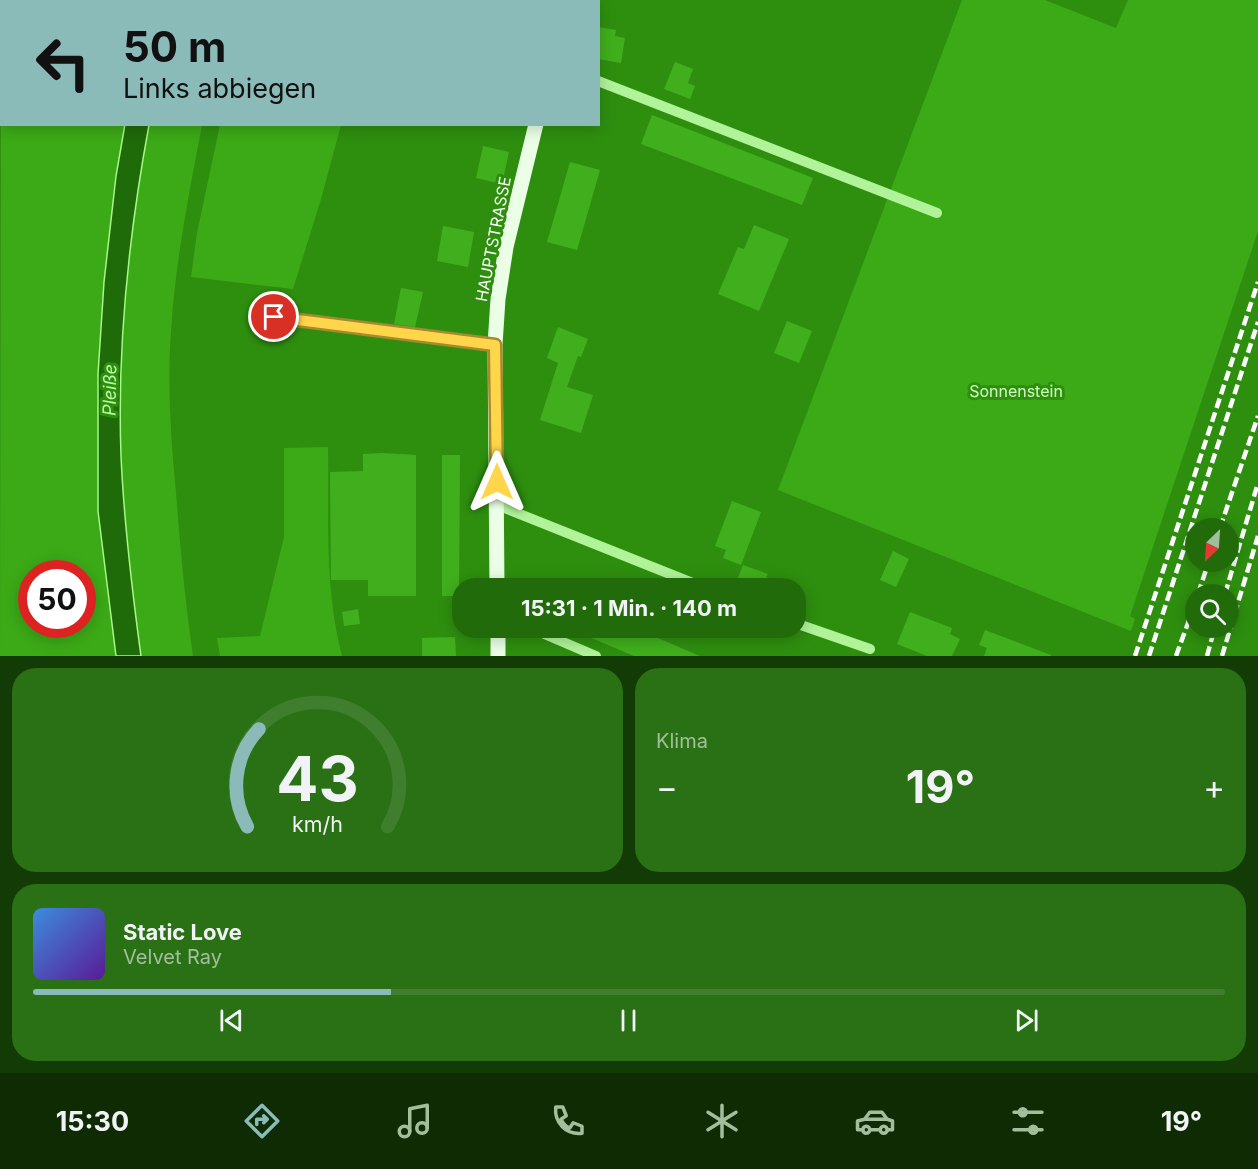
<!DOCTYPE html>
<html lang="de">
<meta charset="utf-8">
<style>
body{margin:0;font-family:Inter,sans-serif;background:#2a7014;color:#f1f3f6;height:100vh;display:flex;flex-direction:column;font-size:22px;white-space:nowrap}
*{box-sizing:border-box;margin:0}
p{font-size:20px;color:#a2bf9d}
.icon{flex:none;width:33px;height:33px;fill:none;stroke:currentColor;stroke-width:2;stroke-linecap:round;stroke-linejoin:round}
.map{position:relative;height:656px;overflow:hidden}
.side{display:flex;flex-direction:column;gap:12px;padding:12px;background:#133b06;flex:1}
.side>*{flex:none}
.banner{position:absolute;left:0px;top:0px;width:600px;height:126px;box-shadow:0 3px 15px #0003;background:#8bbbb9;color:#111;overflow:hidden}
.needle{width:39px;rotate:205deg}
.controls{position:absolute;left:1185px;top:518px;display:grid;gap:12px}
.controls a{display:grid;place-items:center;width:54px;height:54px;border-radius:50%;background:#226b0b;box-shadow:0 3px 15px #0003;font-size:30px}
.speed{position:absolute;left:18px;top:560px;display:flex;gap:12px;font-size:30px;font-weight:700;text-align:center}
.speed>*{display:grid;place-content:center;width:78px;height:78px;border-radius:50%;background:#226b0b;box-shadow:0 3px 15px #0003;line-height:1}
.speed .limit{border:9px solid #d22;background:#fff;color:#111}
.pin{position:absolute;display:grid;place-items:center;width:51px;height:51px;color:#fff;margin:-26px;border:3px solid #fff;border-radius:50%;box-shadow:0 2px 6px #0007}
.me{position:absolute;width:66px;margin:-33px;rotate:0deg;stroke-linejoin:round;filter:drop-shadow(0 0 4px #0008)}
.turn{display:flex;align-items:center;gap:21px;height:126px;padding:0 24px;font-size:27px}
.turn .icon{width:78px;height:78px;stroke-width:2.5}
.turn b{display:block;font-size:42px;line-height:51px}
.big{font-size:45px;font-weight:700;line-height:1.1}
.side .tile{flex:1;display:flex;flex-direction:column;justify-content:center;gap:9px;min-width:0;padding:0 21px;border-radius:24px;background:#2a7014}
.side .dial{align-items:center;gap:0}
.dial svg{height:156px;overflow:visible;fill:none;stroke:#3f7e2c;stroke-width:7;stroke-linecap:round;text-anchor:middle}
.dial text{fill:#f1f3f6;stroke:none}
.song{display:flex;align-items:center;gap:18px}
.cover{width:72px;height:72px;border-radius:9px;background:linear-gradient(135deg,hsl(210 70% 55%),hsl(270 70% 35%))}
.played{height:6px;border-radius:3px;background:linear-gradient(90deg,#8bbbb9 30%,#3f7e2c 30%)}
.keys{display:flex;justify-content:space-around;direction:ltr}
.heat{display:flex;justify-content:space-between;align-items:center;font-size:33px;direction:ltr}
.side .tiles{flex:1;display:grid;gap:12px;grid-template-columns:1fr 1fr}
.tile:last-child{grid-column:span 2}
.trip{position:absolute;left:452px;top:578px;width:354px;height:60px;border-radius:24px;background:#226b0b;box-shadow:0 3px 15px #0003;font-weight:700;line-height:60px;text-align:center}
.tabs{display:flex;height:96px;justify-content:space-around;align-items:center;background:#0e2b04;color:#a2bf9d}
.tabs .icon{width:42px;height:42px}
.tabs .on{color:#8bbbb9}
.tabs b{font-size:27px;color:#f1f3f6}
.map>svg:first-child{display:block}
.green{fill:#3caa17;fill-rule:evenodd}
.water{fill:#1f6b09;stroke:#a7f78a;stroke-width:1.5}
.building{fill:#41af1d}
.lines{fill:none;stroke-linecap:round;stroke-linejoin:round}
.minor{stroke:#b0f399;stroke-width:10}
.major{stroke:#eaffe5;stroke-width:15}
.rail{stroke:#fff;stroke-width:4.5;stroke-dasharray:10 4.5;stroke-linecap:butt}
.route-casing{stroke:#a68a30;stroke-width:15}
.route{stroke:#ffd54a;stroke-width:10}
.labels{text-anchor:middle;stroke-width:6;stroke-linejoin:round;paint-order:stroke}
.street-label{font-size:16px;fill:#fff;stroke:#2e8f0f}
.park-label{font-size:16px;fill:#d0fec0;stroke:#2e8f0f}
.water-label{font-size:18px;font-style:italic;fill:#bbfaa5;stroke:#2e8f0f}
</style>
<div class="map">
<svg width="1258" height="656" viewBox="0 0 1258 656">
<rect width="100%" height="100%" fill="#2e8f0f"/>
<path class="green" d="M962,0h83l71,28 12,-28h130v231l-128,385 5,3 -4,12 -353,-141z
M1,100l1,24 123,1 -9,51 -12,106 -6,92v137l18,145h-116zM32,573h50v51h-50z
M149,125h53c-13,69 -27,137 -31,207 -4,53 0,107 5,160 4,55 9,109 17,164h-52c-9,-66 -17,-133 -20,-200 -3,-111 8,-223 28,-331z
M220,125h121l-20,74 -28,90 -102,-12 6,-44z
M328,447c1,70 -4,141 14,209h-122l-3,-18 43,-2 24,-99v-89z"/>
<path class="water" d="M125,124l24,1c-20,108 -32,221 -28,331 3,67 11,134 20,200h-25l-18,-145v-137l6,-92 12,-106z"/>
<path class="building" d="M598,27l18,3 -1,6 10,2 -4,25 -23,-4z
M675,62l18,7 -5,14 7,3 -5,13 -26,-10z
M652,115l161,63 -11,27 -161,-61z
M483,146l26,6 -7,32 -26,-6z
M570,162l30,8 -23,80 -30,-8z
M754,225l35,14 -30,72 -41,-17 20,-47 6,2z
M443,226l31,6 -6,35 -31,-6z
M401,288l22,4 -8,35 -21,-3z
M787,321l25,10 -13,32 -25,-10z
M558,327l30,12 -7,18 -3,-1 -11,31 26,8 -12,38 -41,-13 18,-57 -11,-5z
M382,453l34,2v141h-48v-16h-37l-1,-108 33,-1v-17z
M442,455h18l-1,141h-17z
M732,501l29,11 -20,53 -18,-7 3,-8 -11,-4z
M893,551l16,8 -13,28 -16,-7z
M743,565l25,9 -2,3 25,9v2h-39l-16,-5z
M358,609l2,15 -16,2 -2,-14z
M910,612l42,16 -2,6 10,5 -8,17h-25l-30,-12z
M565,627h84l-3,6 54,23h-66z
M985,630l66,25v1h-67l3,-8 -8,-3z
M455,637l1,19h-34v-18z"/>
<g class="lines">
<path class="minor" d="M598,81l339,132
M274,317l221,28
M497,505l208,83
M795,623l75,26
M517,627l18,3 61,26"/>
<path class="major" d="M564,2v-2
M497,588l-2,-243 3,-46 8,-52 30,-123
M498,627v29"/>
<path class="rail" d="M1220,528l38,-112
M1198,594l11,-33
M1225,594l33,-111
M1135,656l123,-374
M1149,656l109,-334
M1176,656l20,-55
M1207,656l8,-29
M1222,656l36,-120"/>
</g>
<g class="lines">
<g class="route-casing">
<path id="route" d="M274,317l221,28 2,137"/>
</g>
<use href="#route" class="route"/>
</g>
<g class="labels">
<g class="street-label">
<text transform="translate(493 239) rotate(-79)" y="6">HAUPTSTRASSE</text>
</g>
<g class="park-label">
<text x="1016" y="397">Sonnenstein</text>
</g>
<g class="water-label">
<text transform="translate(110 390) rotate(-89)" y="6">Pleiße</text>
</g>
</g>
</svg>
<div class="controls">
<a><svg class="needle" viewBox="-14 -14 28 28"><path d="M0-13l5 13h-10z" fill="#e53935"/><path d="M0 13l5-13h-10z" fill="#a2bf9d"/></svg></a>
<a><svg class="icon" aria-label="search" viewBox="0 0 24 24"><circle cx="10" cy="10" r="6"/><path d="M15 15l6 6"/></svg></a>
</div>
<div class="speed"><div class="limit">50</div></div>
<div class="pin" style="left:274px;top:317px;background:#d93025"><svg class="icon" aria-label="arrive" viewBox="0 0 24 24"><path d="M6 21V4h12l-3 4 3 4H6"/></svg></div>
<svg class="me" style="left:497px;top:482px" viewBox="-20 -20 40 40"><path d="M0-17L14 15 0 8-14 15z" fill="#ffd54a" stroke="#fff" stroke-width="4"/></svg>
<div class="trip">15:31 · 1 Min. · 140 m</div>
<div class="banner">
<div class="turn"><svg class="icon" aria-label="left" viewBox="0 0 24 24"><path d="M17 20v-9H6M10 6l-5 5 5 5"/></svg><div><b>50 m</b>Links abbiegen</div></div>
</div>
</div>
<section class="side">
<div class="tiles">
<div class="tile dial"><svg viewBox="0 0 100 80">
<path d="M14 69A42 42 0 1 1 86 69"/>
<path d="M14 69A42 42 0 0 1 20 19" stroke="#8bbbb9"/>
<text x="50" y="56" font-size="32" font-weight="700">43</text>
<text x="50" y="72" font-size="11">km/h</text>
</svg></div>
<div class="tile"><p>Klima</p>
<div class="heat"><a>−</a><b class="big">19°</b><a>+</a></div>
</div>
<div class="tile">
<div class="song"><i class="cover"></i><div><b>Static Love</b><p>Velvet Ray</p></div></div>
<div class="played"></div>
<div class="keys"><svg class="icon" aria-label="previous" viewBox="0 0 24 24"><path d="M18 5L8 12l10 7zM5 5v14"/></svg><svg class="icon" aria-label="pause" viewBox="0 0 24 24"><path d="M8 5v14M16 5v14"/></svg><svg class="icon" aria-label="next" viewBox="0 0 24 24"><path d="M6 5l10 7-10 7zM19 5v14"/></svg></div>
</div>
</div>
</section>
<nav class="tabs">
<b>15:30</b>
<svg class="icon on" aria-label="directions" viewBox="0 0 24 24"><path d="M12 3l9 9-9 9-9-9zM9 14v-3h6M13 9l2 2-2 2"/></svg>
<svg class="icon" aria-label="music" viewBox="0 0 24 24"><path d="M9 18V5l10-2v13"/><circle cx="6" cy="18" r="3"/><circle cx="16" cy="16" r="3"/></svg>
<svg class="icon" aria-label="phone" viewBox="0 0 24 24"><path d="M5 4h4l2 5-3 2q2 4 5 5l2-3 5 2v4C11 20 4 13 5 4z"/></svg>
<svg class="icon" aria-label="climate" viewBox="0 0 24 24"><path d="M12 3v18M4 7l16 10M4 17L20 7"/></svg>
<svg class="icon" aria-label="car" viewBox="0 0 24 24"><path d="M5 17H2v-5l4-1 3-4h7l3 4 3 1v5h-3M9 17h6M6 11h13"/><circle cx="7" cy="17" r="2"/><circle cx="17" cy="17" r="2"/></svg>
<svg class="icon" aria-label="filters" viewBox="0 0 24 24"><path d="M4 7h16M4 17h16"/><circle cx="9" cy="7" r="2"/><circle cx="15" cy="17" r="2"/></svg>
<b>19°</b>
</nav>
